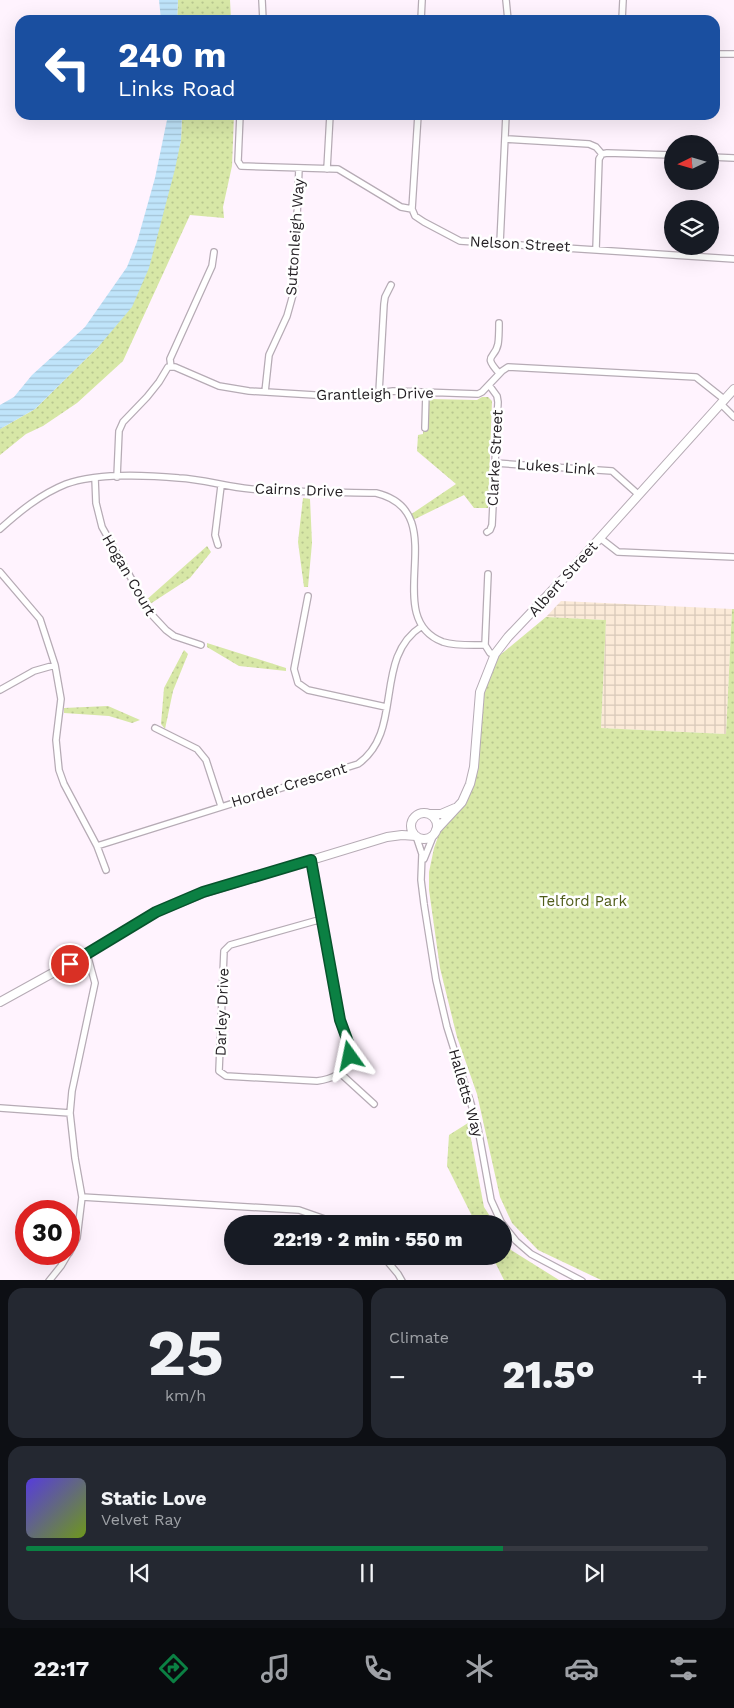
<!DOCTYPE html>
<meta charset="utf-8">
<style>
body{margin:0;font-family:"Work Sans",sans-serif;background:#242831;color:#f1f3f6;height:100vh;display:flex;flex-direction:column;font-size:19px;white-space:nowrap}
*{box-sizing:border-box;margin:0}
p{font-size:16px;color:#9ea1a6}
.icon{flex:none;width:28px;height:28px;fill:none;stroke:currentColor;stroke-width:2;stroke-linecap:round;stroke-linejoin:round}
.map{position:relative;height:1280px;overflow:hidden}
.details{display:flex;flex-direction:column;gap:8px;padding:8px;background:#0d0f14;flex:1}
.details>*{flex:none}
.banner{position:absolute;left:15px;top:15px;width:705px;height:105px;border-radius:15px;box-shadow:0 5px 20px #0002;background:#1a4fa0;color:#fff;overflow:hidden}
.needle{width:32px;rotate:265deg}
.controls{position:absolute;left:664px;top:135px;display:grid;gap:10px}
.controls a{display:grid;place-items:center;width:55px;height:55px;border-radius:50%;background:#171b24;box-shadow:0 5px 20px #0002;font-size:25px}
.speed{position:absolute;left:15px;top:1200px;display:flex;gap:10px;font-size:25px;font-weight:700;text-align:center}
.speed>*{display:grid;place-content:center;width:65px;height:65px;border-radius:50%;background:#171b24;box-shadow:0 5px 20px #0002;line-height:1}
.speed .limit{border:8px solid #d22;background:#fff;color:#111}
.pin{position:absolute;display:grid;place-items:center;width:42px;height:42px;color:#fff;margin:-21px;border:2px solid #fff;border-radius:50%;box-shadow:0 1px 5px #0007}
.me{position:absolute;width:55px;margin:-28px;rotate:348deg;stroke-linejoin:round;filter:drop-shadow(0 0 4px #0008)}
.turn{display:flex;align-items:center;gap:18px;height:105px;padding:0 20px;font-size:22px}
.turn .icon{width:65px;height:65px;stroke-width:2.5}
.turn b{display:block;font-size:35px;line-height:42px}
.big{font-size:38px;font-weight:800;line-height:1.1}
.details .tile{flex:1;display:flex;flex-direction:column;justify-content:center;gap:8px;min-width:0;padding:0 18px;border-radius:15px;background:#242831}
.details .dial{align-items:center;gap:0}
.dial b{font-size:65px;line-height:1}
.song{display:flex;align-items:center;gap:15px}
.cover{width:60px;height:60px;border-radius:8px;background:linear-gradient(135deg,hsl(250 70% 55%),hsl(80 70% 35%))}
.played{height:5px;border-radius:2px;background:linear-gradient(90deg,#0b8043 70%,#363941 70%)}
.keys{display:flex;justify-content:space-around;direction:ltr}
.heat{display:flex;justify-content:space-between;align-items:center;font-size:28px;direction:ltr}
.details .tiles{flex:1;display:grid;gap:8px;grid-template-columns:1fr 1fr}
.tile:last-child{grid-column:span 2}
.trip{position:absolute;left:224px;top:1215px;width:288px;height:50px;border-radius:25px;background:#171b24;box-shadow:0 5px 20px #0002;font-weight:800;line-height:50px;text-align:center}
.dock{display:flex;height:80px;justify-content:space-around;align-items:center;background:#090b0e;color:#9ea1a6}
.dock .icon{width:35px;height:35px}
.dock .current{color:#0b8043}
.dock b{font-size:22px;color:#f1f3f6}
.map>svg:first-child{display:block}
.industrial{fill:url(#industrial-grid)}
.green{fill:url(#green-dots)}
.water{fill:url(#water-rules)}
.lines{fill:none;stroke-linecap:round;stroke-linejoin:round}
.street-casing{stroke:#b6abb5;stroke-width:8}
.secondary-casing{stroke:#b6abb5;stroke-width:10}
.street{stroke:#fff;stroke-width:5.5}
.secondary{stroke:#fff;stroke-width:8}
.route-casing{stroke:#07532c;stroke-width:12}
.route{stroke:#0b8043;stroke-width:9}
.labels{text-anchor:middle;stroke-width:5;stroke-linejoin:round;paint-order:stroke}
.street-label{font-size:15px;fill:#252125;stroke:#fff}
.park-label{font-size:15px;fill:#505d1a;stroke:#fff}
</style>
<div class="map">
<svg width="734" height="1281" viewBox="0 0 734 1281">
<defs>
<pattern id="industrial-grid" width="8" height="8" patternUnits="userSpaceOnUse" patternTransform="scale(1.25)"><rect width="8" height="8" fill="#fbead8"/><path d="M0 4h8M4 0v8" fill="none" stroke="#d7c8b9"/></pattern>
<pattern id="green-dots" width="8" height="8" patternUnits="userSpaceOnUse" patternTransform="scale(1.25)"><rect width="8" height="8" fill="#d7e7a6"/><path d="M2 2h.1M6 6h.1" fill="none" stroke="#b8c68f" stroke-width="1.8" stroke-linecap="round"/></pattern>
<pattern id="water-rules" width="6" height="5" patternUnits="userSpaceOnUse" patternTransform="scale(1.25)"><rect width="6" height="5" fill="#bfe4fa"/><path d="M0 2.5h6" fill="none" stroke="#a4c3d6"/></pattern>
</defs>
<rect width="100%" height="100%" fill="#fff3fe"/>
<path class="industrial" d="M561,601l171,8 -6,125 -125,-6 5,-108 -60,-3z"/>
<path class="green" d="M178,0h52l1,20h-54z
M182,115h52l-2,51 -9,41 1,11 -34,-3 -67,146 -46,42 -34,23 -17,8 -26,21v-26l35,-20 64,-63 65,-138 17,-68z
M482,397h6l4,4 -4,107h-14l-10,-13 -51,25 -3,-5 46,-31 -39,-33 1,-16 5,-1 1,-29 4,-6 49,1z
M303,498l7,1 2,44 -4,44h-4l-6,-45z
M207,546l4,6 -21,26 -43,28 -3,-4z
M732,609h2v671h-133l-63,-30 -26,-27 -12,-26 -23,-103 -20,-57 -17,-69 -11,-78v-18l5,-24 5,-14 5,-9 22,-21 12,-35 3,-68 18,-45 47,-39 60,3 -5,108 125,6z
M207,643l79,25v3l-47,-5 -32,-19z
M184,650l4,4 -15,37 -8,38 -4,-5 3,-36z
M108,706l32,14 -8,3 -23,-7 -45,-3v-5z
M468,1123l16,84 11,17h-19l-29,-58 2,-31z
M503,1236l8,14 48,30h-55l-12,-24h10z"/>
<path class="water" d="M159,0h19l-1,20h-16z
M168,115h14l-1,25 -6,29 -26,99 -17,39 -33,39 -64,63 -35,20v-24l14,-8 18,-22 53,-48 42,-60 10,-25 18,-64z"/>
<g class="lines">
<g class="street-casing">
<path id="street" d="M262,0l1,20
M506,0l2,20
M421,20l1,-20
M622,20l1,-20
M715,54h19
M240,115l-2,46 3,5 97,3 63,38 11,2 3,7 9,6 36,19 274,18
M506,139l83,5 7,3 6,7
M710,157l24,1
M327,169l3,-54
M412,209l6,-94
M500,243l6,-128
M596,249l3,-90 3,-5 5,-1 65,2
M499,323c0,7 0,15 -1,21 -3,16 -16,10 1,29
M171,367l-1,-8 42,-93 2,-14
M265,392l4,-37 18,-39 7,-25 5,-123
M379,392l5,-88 1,-7 6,-12
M721,404l13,13
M425,428l1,-36
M495,463l117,8 27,24
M117,477l2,-46 4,-9 24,-25 12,-15 9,-15h7l44,19 30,5 98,6 46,-6 85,3 4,-2 20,-21 6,-4 188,10 29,23
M95,478l1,25 6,24 50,88 14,15 8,6 27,9
M0,529c20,-18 41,-35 66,-45 30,-11 81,-9 113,-6 24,1 47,9 72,11 41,3 83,3 125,4 80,19 1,124 67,149 13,4 29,3 42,3l5,8 5,1
M487,532l3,-2 2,-5 6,-123 -1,-6 -8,-11
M600,538l18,14 116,5
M218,545l-3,-10 6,-49
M0,572l40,47 15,46 6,34 -5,41 3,30 5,14 33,62 9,24
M308,596l-14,73 4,14 10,7 78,17
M485,645l3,-71
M0,690l34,-19 21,-6
M155,728l42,21 9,11 15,46
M416,836l6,18 -1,26 3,24 12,76 11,47 30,96 14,77 10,22 15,19 15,13 51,27
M97,846l261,-82c47,-33 14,-106 64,-138
M424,859l10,-25
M311,860c10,53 17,106 29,158 3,12 13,28 9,41 -5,15 -17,20 -32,22l-91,-5 -7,-5 5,-120 6,-6 92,-26
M340,1073l34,31
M0,1108l70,5
M82,1197l217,13 40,14
M69,1253l8,-15 5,-41 -7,-39 -5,-45 2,-22 23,-108 -8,-29
M383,1256l15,18 4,7
M49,1281l12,-15 7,-12"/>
</g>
<g class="secondary-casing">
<path id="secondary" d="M411 826a13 13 0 1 1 26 0a13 13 0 1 1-26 0Z
M430,814h11l14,-6
M436,830l26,-28 8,-18 4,-17 6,-75 15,-38 13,-17 55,-58 171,-190
M0,1002l87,-48 69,-42 47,-19 184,-56 15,-2 14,1"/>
</g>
<use href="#street" class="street"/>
<use href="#secondary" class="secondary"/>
</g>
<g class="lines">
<g class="route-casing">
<path id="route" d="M70,964l86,-52 47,-20 108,-32 29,160 8,22 2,14"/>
</g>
<use href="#route" class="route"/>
</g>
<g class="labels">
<g class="street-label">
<text transform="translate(295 237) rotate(-86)" y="5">Suttonleigh Way</text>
<text transform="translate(520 244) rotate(3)" y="5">Nelson Street</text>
<text transform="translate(375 394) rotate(-1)" y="5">Grantleigh Drive</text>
<text transform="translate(495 458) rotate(-87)" y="5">Clarke Street</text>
<text transform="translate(556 467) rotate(4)" y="5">Lukes Link</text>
<text transform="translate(299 490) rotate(2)" y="5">Cairns Drive</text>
<text transform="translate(129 575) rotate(60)" y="5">Hogan Court</text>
<text transform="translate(563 579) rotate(-48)" y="5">Albert Street</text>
<text transform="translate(289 785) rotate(-17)" y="5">Horder Crescent</text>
<text transform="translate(222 1012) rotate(-88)" y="5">Darley Drive</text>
<text transform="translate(466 1093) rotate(74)" y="5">Halletts Way</text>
</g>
<g class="park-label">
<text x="583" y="906">Telford Park</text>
</g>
</g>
</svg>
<div class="controls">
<a><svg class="needle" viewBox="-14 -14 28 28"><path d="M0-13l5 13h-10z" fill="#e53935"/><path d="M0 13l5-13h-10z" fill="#9ea1a6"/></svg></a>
<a><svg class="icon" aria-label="layers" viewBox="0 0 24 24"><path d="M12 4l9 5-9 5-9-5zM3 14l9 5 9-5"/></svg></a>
</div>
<div class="speed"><div class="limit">30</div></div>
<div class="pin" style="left:70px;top:964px;background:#d93025"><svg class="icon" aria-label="arrive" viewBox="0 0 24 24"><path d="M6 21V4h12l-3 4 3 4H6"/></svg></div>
<svg class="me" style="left:350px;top:1056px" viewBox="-20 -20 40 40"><path d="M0-17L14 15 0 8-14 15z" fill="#0b8043" stroke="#fff" stroke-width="4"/></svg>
<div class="trip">22:19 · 2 min · 550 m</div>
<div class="banner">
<div class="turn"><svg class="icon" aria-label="left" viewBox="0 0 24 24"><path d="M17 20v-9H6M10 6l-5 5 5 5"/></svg><div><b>240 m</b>Links Road</div></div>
</div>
</div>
<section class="details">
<div class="tiles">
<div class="tile dial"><b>25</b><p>km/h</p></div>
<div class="tile"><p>Climate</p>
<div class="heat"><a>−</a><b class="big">21.5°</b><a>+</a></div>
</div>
<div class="tile">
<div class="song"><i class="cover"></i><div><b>Static Love</b><p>Velvet Ray</p></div></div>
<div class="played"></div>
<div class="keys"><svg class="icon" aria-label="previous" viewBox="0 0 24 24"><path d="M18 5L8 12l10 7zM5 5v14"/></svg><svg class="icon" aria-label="pause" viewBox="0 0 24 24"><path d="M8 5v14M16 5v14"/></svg><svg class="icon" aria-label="next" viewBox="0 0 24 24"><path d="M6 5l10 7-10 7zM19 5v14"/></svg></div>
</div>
</div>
</section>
<nav class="dock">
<b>22:17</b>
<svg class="icon current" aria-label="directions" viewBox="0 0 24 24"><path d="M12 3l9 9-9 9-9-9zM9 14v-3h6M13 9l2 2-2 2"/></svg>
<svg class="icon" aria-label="music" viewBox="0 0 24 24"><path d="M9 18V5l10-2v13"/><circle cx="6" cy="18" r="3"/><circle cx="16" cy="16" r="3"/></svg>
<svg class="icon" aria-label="phone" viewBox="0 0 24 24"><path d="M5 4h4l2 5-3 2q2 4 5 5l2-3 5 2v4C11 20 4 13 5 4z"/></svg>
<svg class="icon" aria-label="climate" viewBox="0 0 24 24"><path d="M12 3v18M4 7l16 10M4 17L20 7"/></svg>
<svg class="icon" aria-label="car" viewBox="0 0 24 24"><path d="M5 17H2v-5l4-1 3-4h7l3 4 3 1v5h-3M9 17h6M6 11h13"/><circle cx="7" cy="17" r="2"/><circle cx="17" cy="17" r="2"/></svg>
<svg class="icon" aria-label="filters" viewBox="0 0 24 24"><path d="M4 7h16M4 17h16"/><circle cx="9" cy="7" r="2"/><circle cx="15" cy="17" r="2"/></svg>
</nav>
